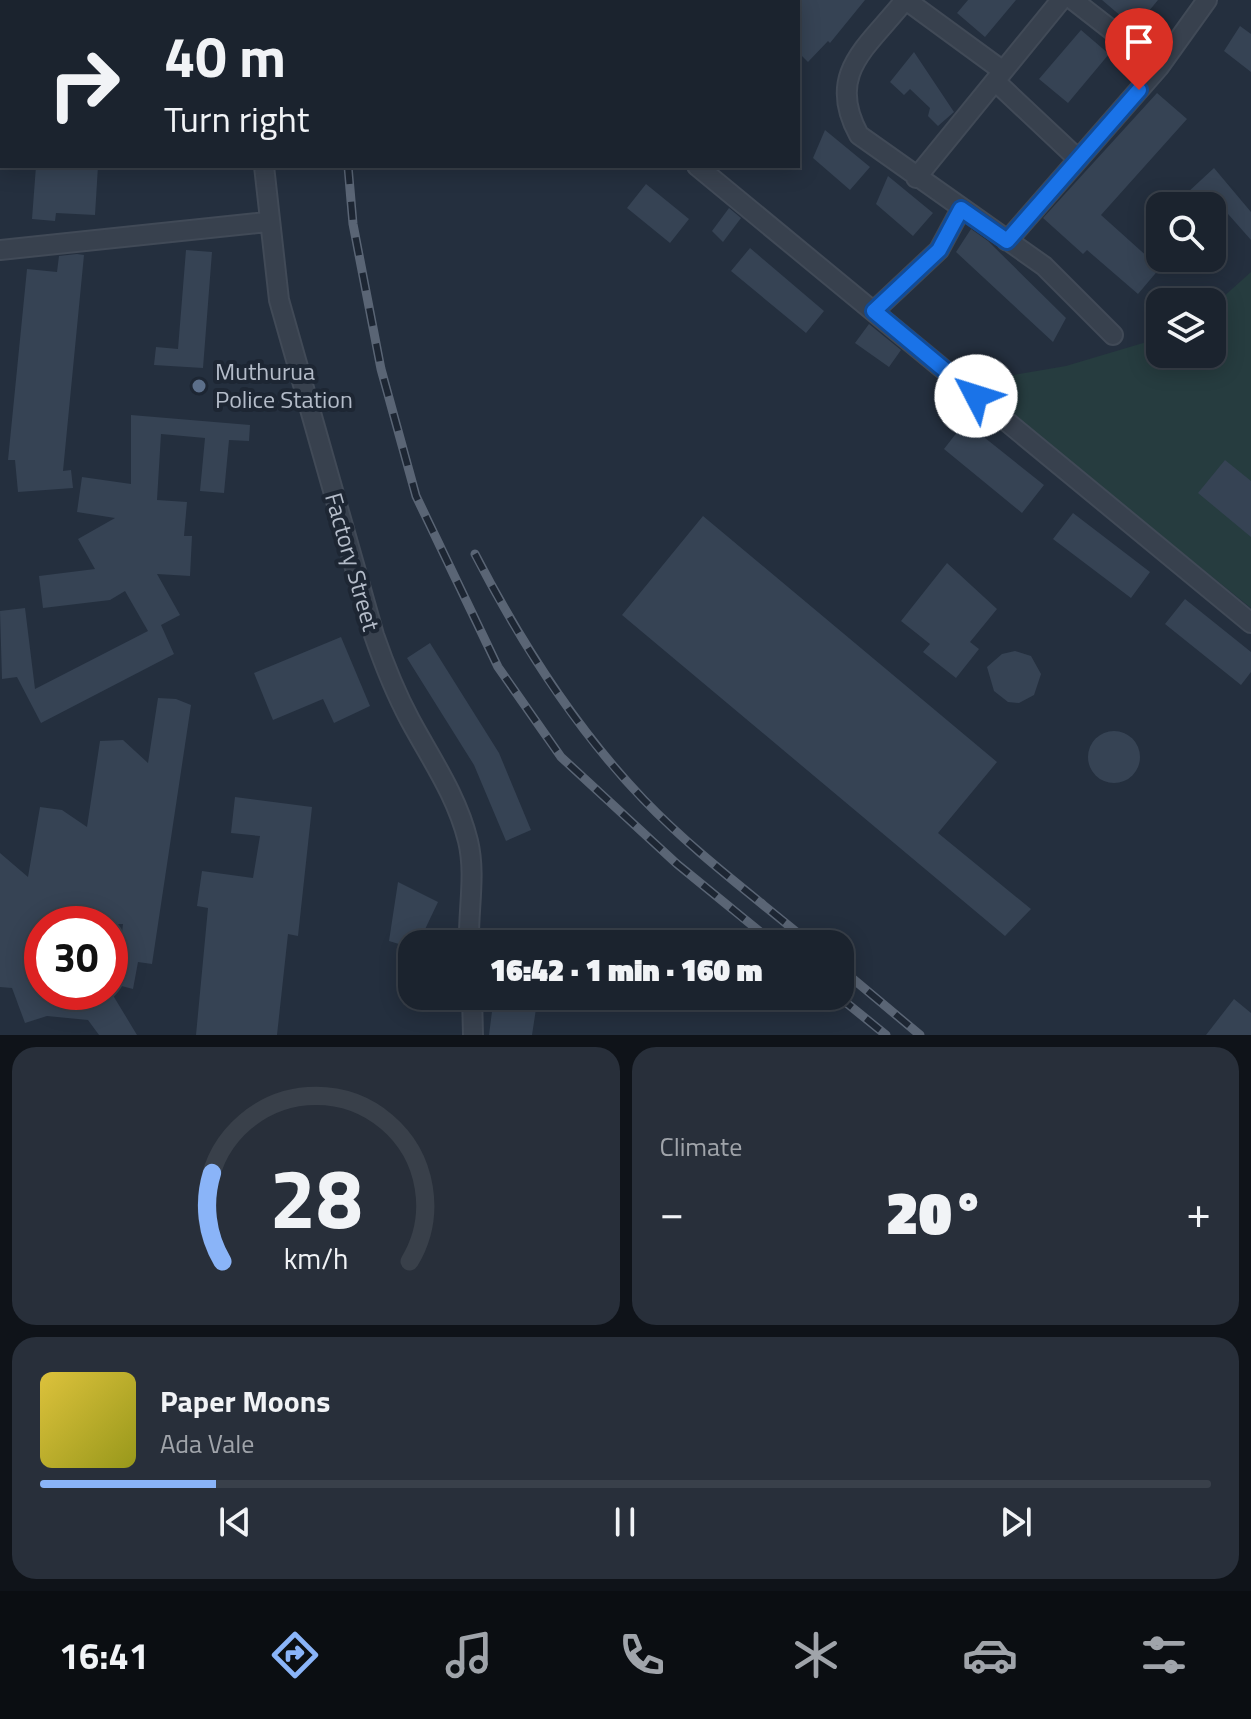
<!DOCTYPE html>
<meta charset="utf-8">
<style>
body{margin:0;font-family:"Titillium Web",sans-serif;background:#282f3a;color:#f1f3f6;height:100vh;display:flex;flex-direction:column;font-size:30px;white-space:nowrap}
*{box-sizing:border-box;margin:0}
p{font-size:26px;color:#a0a4aa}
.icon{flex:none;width:44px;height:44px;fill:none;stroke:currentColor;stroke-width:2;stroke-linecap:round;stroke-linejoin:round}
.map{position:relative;height:1035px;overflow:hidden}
.sheet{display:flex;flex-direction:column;gap:12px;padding:12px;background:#0f1319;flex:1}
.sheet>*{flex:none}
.banner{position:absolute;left:0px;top:0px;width:800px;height:168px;box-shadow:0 4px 20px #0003,0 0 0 2px #39404a;background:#1b232e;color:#f1f3f6;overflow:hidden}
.controls{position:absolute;left:1146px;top:192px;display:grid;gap:16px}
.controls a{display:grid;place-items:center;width:80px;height:80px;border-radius:16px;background:#1b232e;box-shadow:0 4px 20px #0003,0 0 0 2px #39404a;font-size:40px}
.speed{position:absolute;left:24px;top:906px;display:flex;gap:16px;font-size:40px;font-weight:700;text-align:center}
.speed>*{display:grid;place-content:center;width:104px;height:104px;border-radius:50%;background:#1b232e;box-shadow:0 4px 20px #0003,0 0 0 2px #39404a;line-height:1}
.speed .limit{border:12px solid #d22;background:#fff;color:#111}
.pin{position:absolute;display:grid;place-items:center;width:68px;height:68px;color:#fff;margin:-82px -34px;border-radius:50% 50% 50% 0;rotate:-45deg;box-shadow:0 0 8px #0007}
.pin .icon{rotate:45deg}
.me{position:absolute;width:88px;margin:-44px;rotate:310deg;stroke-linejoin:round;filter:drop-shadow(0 0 6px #0008)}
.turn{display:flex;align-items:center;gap:28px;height:168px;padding:0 32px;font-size:36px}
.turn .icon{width:104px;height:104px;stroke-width:2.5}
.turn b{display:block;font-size:56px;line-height:68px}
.big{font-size:60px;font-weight:800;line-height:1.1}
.sheet .tile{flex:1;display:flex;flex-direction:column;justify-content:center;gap:12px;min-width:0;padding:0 28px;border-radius:24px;background:#282f3a}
.sheet .dial{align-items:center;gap:0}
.dial svg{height:208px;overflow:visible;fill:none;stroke:#39404a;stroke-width:7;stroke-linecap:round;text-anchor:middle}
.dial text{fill:#f1f3f6;stroke:none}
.song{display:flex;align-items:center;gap:24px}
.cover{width:96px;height:96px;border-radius:12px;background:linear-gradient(135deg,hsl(50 70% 55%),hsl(60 70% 35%))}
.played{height:8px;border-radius:4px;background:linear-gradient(90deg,#8ab4f8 15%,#39404a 15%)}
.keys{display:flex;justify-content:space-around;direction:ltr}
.heat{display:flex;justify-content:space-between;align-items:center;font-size:44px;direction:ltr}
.sheet .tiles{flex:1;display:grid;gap:12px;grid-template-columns:1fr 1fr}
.tile:last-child{grid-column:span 2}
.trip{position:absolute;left:398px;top:930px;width:456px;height:80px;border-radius:24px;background:#1b232e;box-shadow:0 4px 20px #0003,0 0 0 2px #39404a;font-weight:800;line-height:80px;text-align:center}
.dock{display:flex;height:128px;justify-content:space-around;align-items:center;background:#0b0e12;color:#a0a4aa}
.dock .icon{width:56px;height:56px}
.dock .on{color:#8ab4f8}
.dock b{font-size:36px;color:#f1f3f6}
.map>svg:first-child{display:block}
.green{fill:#263c3f}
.building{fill:#364354}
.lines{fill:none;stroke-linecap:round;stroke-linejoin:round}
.minor-casing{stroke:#414a57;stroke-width:22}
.minor{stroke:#38414e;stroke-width:18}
.rail-casing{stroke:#5a6575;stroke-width:9}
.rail{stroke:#1d2633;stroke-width:6;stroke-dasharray:18;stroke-linecap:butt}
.route-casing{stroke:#114b97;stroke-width:20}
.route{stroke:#1a73e8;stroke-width:14}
.service-dot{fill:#5c6f8a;stroke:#1d2633;stroke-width:3}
.labels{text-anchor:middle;stroke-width:8;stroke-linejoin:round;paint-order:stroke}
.poi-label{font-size:24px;fill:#b4bcc9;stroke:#1d2633;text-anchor:start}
.street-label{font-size:24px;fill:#b4bcc9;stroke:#1d2633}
</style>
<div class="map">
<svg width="1251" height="1035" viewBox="0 0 1251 1035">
<rect width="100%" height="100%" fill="#242f3e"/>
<path class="green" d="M1251,272v336l-241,-193 -8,-38 64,-11 94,-28v16h52v-47z"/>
<path class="building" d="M798,0h67l-35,43 -2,-2 -20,21 -10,-10z
M968,0h48l-31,37 -28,-24z
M1102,0h56l-23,28z
M1240,26l11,8v38l-27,-21z
M1081,30l28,24 -41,49 -29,-24z
M914,52l40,60 -16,14 -10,-10 2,-8 -20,-19 -6,6 -14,-13z
M1157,93l30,26 -86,96 59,53 -22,26 -51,-44 -4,4 -40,-36z
M825,130l45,37 -20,23 -37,-32z
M36,166h62l-3,49 -39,-2 -1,8 -23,-2z
M1214,168l37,44v28l-30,-34h-48z
M888,176l45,37 -20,23 -37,-32z
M646,184l43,35 -19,24 -43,-35z
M729,208l12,10 -18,24 -11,-11z
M971,229l17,12 78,77 -13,24 -97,-90z
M750,248l74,63 -18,22 -75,-62z
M186,250l26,2 -9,116 -49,-3 2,-18 22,2z
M77,254l7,1 -21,216 8,-1 2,18 -55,4 -3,-32h-7l19,-191 30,3 2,-16z
M869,324l32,26 -12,17 -34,-24z
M131,415l119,10 -1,16 -20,-1 -5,53 -24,-2 5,-53 -44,-4 -4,66 30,2 -3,34h8l-2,40 -33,-2 23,41 -19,10 13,29 -133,69 -24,-46 -15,2 -2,-68 25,-3 10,81 113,-58 -23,-40 -15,9 -67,8 -4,-32 56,-7 -17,-30 37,-21 -38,-6 5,-35 49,7z
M965,422l79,63 -22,28 -78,-64z
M1225,460l26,21v56l-53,-44z
M1073,513l77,59 -19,26 -78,-59z
M703,516l294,246 -59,71 93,76 -26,27 -383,-321z
M947,563l50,46 -27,33 9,7 -23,29 -33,-26 7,-8 -29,-23z
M1185,599l66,53v20l-10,13 -76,-61z
M341,637l29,69 -36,17 -11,-24 -50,21 -19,-47z
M430,643l69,110 32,77 -25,11 -32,-76 -67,-107z
M1015,651l16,5 10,18 -7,21 -15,8 -11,-1 -14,-11 -7,-24 15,-13z
M158,698l18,1 15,6 -39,259 -14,-2 -5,27 -23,-6v-17l8,1 5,-43h-81v68h69l26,43h-38l-11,-15 -41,-4 -22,7 -13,-35 -12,-1v-134l28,24 12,-70 22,3 25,17 13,-86 23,-1 25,23z
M1088 757a26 26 0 1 1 52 0a26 26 0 1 1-52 0Z
M235,797l77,10 -14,129 -10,-2 -11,101h-81l12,-127 -11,-2 5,-35 51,7 7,-42 -29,-3z
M398,882l40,20 -20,42h-6v4l-23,-7z
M494,996h44l-6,39h-43z
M1234,999l17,14v22h-45z"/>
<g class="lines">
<g class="minor-casing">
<path id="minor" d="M905,0c-37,47 -80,73 -46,135l185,131 69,69
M906,0l97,71
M1073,0l86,67
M267,2v-2
M668,2l1,-2
M995,81l83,78
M264,166l15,134 95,335c10,29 21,57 36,85 21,39 47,76 58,121 8,33 0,69 1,103
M697,166l554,457
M916,178l145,-178
M1007,241l152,-174 48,-67
M0,250l267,-28
M874,311l65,-61 22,-41
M472,996l1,39"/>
</g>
<use href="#minor" class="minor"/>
<g class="rail-casing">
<path id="rail" d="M349,2v-2
M364,2v-2
M348,166l5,58 28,145 35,127 82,171 63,90 116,107 98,80
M475,554c46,89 100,174 169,246 51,53 111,97 167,144
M840,968l80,67
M838,996l48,39"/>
</g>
<use href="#rail" class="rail"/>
</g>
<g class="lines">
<g class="route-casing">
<path id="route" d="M976,396l-102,-85 65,-61 22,-41 46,32 132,-151"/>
</g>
<use href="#route" class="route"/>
</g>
<circle class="service-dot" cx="199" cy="386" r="8"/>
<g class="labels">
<g class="poi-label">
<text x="215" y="380">Muthurua<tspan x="215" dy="28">Police Station</tspan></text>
</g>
<g class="street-label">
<text transform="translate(352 562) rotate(74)" y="8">Factory Street</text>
</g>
</g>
</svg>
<div class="controls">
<a><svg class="icon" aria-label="search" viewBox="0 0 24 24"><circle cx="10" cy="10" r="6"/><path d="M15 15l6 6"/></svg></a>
<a><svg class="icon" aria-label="layers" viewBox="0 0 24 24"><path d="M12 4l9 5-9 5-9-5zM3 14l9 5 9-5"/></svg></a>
</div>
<div class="speed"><div class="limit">30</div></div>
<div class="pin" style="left:1139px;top:90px;background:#d93025"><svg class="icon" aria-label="arrive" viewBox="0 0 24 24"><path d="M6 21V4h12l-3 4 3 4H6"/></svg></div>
<svg class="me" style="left:976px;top:396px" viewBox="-20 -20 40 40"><circle r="19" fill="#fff"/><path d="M0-13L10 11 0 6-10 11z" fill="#1a73e8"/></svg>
<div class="trip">16:42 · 1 min · 160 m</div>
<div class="banner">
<div class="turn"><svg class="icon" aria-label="right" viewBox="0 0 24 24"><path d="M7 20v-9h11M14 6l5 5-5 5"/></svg><div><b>40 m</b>Turn right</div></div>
</div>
</div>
<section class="sheet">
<div class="tiles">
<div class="tile dial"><svg viewBox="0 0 100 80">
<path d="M14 69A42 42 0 1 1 86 69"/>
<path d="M14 69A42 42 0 0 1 10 35" stroke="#8ab4f8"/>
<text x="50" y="56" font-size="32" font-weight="700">28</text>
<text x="50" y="72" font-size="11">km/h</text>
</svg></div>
<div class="tile"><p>Climate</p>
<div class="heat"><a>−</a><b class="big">20°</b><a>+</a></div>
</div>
<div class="tile">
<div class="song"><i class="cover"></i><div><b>Paper Moons</b><p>Ada Vale</p></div></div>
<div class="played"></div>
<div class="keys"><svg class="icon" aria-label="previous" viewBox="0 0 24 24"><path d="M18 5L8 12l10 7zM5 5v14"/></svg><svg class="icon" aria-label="pause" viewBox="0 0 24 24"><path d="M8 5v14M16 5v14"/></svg><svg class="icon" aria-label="next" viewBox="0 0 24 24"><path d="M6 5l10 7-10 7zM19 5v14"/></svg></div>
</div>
</div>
</section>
<nav class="dock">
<b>16:41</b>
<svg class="icon on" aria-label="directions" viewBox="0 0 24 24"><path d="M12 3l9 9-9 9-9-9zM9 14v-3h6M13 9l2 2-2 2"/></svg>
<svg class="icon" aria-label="music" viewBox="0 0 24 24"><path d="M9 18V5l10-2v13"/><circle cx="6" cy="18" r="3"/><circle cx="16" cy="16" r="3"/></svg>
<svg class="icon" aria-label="phone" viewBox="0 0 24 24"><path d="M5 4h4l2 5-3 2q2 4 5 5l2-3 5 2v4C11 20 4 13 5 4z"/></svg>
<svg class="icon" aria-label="climate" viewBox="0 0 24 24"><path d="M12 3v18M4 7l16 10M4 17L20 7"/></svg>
<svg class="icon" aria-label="car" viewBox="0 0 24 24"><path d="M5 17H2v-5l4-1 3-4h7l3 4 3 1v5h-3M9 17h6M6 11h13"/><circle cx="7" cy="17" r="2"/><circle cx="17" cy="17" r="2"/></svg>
<svg class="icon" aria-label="filters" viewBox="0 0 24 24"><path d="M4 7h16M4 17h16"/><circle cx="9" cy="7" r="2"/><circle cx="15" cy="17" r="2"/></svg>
</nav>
